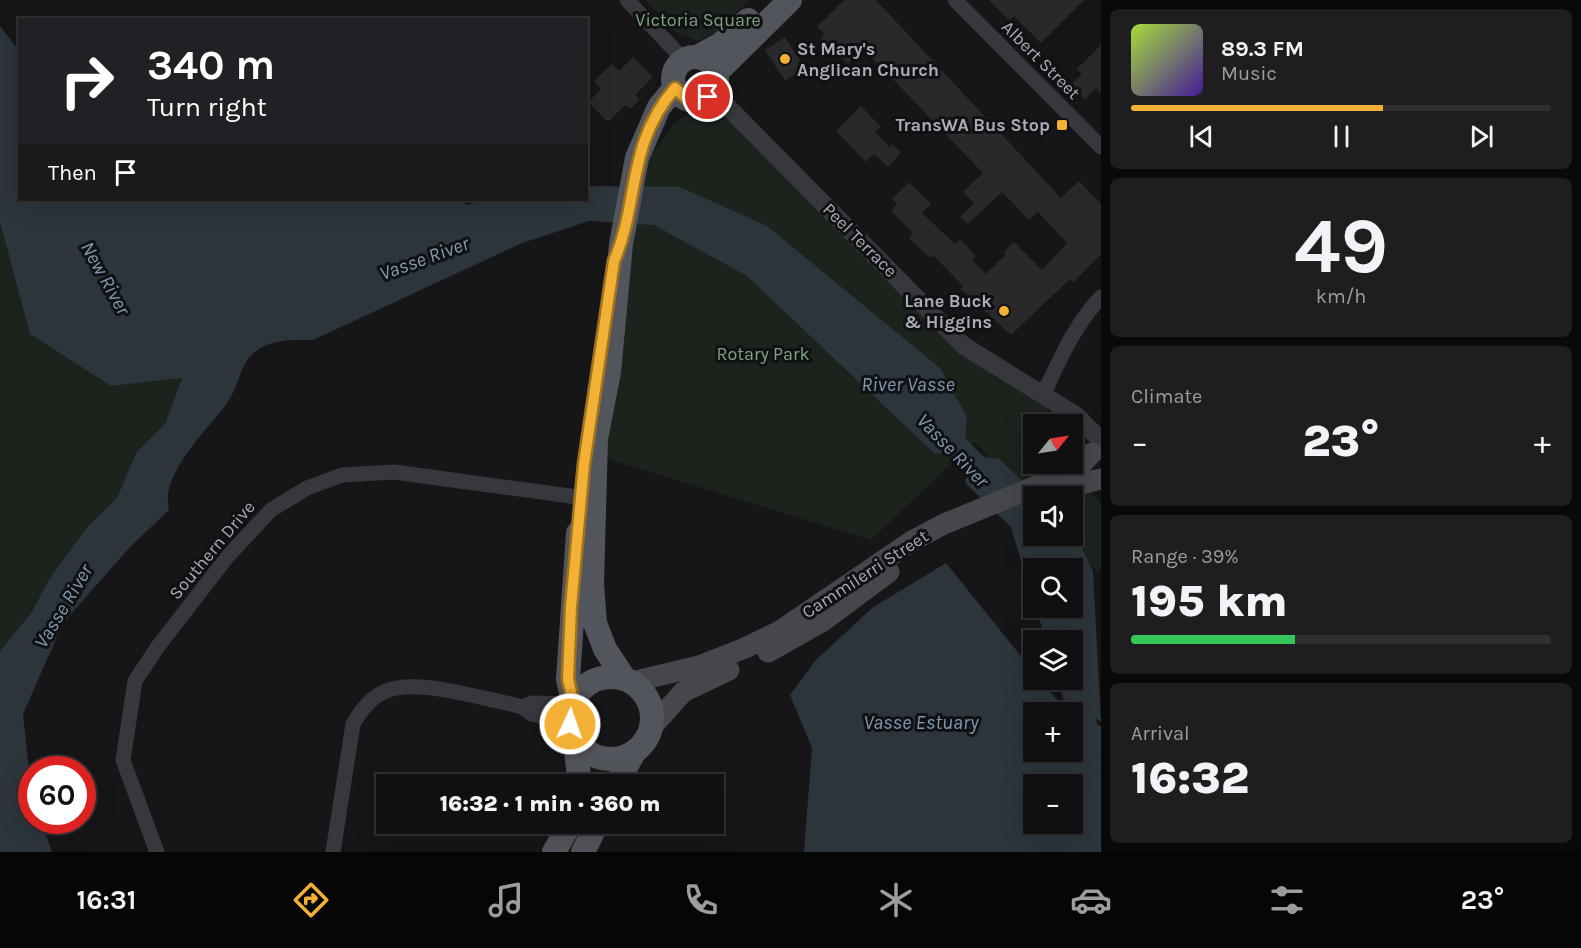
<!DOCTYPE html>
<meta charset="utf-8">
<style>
body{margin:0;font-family:Karla,sans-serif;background:#1e1e20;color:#f1f3f6;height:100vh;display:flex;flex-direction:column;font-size:22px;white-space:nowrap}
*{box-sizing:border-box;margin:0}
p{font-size:20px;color:#9c9d9f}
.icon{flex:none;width:33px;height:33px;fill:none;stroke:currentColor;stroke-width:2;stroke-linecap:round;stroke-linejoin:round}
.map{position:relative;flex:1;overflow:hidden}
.sheet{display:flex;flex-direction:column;gap:9px;padding:9px;background:#09090a;width:480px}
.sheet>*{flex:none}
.banner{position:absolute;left:18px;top:18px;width:570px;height:183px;border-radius:0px;box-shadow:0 6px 24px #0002,0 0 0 2px #303032;background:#202124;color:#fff;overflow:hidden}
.needle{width:39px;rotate:60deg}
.buttons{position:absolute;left:1023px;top:414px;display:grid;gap:12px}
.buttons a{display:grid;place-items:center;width:60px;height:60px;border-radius:0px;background:#101012;box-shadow:0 6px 24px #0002,0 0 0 2px #303032;font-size:30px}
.speed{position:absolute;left:18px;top:756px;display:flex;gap:12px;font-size:30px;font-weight:700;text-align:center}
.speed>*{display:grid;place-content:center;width:78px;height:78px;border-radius:50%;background:#101012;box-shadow:0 6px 24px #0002,0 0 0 2px #303032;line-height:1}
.speed .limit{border:9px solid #d22;background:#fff;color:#111}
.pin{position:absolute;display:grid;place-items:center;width:51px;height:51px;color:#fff;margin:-26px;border:3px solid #fff;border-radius:50%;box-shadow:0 2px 6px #0007}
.me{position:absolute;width:66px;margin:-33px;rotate:3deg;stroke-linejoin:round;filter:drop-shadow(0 0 4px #0008)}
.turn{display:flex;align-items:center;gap:21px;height:126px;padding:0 30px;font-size:27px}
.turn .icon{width:78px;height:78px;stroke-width:2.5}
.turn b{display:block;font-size:42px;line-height:51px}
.then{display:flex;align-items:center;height:57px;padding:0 30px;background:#0003;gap:12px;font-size:22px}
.big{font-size:45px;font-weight:800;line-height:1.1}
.sheet .widget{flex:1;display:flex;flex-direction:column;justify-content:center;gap:9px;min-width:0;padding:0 21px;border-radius:9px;background:#1e1e20}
.sheet .dial{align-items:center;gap:0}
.dial b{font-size:78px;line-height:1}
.song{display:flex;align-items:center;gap:18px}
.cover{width:72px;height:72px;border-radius:9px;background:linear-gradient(135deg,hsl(80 70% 55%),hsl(260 70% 35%))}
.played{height:6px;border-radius:3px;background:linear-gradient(90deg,#f2b134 60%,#303032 60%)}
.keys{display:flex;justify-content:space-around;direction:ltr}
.heat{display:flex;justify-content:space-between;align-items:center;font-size:33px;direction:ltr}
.charge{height:9px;border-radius:4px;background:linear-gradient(90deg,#34c759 39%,#303032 0)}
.trip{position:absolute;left:376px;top:774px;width:348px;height:60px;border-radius:0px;background:#101012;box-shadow:0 6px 24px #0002,0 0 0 2px #303032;font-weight:800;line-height:60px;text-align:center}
.dock{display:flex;height:96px;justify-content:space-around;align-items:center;background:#060607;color:#9c9d9f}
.dock .icon{width:42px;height:42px}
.dock .active{color:#f2b134}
.dock b{font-size:27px;color:#f1f3f6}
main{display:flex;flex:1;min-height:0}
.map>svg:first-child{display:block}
.green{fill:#1c231d}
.water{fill:#2c353c;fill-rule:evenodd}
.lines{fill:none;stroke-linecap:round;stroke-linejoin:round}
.river{stroke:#2c353c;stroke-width:24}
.building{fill:#29292c}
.minor{stroke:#37383d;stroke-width:15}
.tertiary{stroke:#37383d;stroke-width:18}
.secondary{stroke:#45474d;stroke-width:21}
.primary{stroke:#53555c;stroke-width:24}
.route-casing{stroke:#9d7322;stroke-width:15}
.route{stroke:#f2b134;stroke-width:10}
.poi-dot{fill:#f2b134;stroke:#111113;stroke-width:2}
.labels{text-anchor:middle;stroke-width:6;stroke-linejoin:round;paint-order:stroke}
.park-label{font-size:18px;fill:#7fa381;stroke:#111113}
.poi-label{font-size:18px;font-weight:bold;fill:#a8adb8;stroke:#111113;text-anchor:end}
.street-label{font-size:18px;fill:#a8adb8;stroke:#111113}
.water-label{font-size:20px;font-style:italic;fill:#7f9bb3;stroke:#111113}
</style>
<main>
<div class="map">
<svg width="1101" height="852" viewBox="0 0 1101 852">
<rect width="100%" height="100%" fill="#161618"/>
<path class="green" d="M646,0h103l-32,32 -19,9 -23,-9z
M694,109l30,1 272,268 52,3v30l5,13h-19v40h33l3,7 31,31v65l-4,4 -34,-35h9v-40h-38l-1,8 -59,-62 -103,98 -260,-80 -10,-17 45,-281 28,-38z
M0,222l30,112 81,52 71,-8 -17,46 -29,29 -19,45 -29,28 -38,52 -19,35 -31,38z"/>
<path class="water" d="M0,26l19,25 1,149h438l9,5 20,-5h99l1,-14 93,1 87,39 173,142 27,49 -2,21 19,19 15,2 39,37h-4v40h38l1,-6 20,41 8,151 -20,-16 -11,6h-36v40h38l1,-37 28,11v126h-297l8,-104 -22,-53 26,-35 56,-52 74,-45 87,108 1,9h7l26,32 -9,-32h14v-40h-26l-10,-32h36v-40h-38l-1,33 -22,-74 -46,-44 3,-13 -19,-18 -14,2 -188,-178 -93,-51 -65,-4 -67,22 -209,97c-20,0 -41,-2 -58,12 -16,13 -15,31 -26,48 -18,28 -70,72 -60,110l-39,37 -67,76 -40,91 8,76 1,30 9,1 11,31h-52v-201l31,-38 19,-35 38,-52 29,-28 19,-45 29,-29 17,-46 -71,8 -81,-52 -30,-112zM1034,784h38v40h-38z"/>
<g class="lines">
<path class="river" d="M1071,608l17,143"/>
</g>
<path class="building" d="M844,0h32l185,198 18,-17 22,23v50l-28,29 -3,-4 -59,56 -50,-46 2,-3 -30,-31 -3,3 -21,-20 4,-5 -22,-22 6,-7 -5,-5 17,-17 22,22 -9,9 33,31 5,-5 16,17 -4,4 14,14 20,-20 -2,-2 10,-10 28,28 25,-27 -29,-31 -9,8 -27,-28 -34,32 -8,-7 14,-14 -11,-11 20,-19 -120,-125 -15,16 -27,-26 4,-4 -8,-7z
M989,0h95l-43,43 -27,-27 -5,4z
M785,37l20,31 -20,13 -20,-31z
M1101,45v48l-5,-5 -11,11 -14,-14 11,-11 -5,-5z
M633,57l20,20 -18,18 5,4 -10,10 -5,-4 -17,17 -20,-20 13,-13 -7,-8 18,-17 7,7z
M861,106l20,21 -6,5 15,15 2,-3 9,9 -13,14 -14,-13 -8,8 -30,-31z"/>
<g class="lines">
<path class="minor" d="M627,0l57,60
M955,0l146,147
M1044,393c16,-34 31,-69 57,-96
M522,707l10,-4 40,1
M157,852l-34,-92 12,-79 24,-36 69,-89 43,-46 36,-22 35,-13 52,-3 198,27
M333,852l20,-128c8,-14 18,-27 33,-33 30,-13 93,7 125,13l11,3 10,7 38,10"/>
<path class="tertiary" d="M713,92l251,254 113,70 24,25"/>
<path class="secondary" d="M1047,493l54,-14
M768,652l55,-31 66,-49
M632,682l67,-16 46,-18 35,-17 132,-90 32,-17 100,-41 37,-18 11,-12
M651,728l32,-36 46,-22"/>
<path class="primary" d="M673 79a22 22 0 1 1 44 0a22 22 0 1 1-44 0Z
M697,57l24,-13 27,-24
M716,73l74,-73
M570 718a41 41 0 1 1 82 0a41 41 0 1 1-82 0Z
M624,678l-19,-29 -10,-26 -3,-39 4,-145 13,-67 12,-128 16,-86 22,-51 16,-19
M573,701l-5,-22 10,-146
M574,735l6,49
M616,784l19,-33
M554,852l16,-28
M583,852l14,-28"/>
</g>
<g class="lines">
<g class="route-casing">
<path id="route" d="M570,724l3,-23 -5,-22 3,-72 13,-143 30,-203c26,-60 12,-116 61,-173l14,13 19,-4"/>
</g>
<use href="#route" class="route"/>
</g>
<g class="poi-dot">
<circle cx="785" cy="59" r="6"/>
<rect x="1056" y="119" width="12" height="12" rx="3"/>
<circle cx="1004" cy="311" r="6"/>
</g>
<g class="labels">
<g class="park-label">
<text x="698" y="26">Victoria Square</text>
<text x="763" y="360">Rotary Park</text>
</g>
<g class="poi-label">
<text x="797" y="55" text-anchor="start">St Mary's<tspan x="797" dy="21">Anglican Church</tspan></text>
<text x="1050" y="131">TransWA Bus Stop</text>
<text x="992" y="307">Lane Buck<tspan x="992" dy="21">&amp; Higgins</tspan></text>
</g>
<g class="street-label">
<text transform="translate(1041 60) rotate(45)" y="6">Albert Street</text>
<text transform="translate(860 240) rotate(45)" y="6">Peel Terrace</text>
<text transform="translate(212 550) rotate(-50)" y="6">Southern Drive</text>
<text transform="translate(865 574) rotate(-33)" y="6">Cammilerri Street</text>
</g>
<g class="water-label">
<text transform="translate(424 258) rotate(-20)" y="7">Vasse River</text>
<text transform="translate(106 278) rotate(61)" y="7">New River</text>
<text x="908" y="391">River Vasse</text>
<text transform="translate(953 450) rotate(46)" y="7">Vasse River</text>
<text transform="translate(63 606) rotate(-59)" y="7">Vasse River</text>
<text x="921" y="729">Vasse Estuary</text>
</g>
</g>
</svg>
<div class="buttons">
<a><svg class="needle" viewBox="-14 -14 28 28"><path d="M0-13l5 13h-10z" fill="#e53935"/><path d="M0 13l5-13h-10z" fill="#9c9d9f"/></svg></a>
<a><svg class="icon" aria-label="sound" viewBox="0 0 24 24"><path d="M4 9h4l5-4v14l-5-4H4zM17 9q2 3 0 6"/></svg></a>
<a><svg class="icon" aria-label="search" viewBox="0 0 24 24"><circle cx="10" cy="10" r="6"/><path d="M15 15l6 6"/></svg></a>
<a><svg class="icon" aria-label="layers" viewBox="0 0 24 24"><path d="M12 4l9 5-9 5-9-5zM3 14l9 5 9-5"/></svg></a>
<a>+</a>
<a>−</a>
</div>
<div class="speed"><div class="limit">60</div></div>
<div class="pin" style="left:708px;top:97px;background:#d93025"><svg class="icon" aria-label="arrive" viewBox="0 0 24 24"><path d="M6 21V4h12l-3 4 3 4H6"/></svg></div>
<svg class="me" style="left:570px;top:724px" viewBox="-20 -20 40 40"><circle r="17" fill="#f2b134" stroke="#fff" stroke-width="3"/><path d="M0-11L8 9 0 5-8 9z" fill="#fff"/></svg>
<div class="trip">16:32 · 1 min · 360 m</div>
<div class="banner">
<div class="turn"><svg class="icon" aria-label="right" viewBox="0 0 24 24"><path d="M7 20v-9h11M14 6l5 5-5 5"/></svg><div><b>340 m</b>Turn right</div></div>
<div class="then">Then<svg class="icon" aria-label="arrive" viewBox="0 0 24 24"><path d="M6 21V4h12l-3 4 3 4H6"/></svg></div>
</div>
</div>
<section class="sheet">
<div class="widget">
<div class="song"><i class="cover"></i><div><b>89.3 FM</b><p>Music</p></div></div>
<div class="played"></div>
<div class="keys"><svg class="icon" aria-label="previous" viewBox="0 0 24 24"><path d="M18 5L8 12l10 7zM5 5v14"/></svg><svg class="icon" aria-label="pause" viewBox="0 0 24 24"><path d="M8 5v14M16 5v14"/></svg><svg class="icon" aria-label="next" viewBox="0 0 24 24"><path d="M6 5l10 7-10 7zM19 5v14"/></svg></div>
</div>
<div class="widget dial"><b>49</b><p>km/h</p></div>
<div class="widget"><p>Climate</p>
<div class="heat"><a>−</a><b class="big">23°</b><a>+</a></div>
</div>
<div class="widget"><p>Range · 39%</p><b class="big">195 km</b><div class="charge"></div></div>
<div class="widget"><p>Arrival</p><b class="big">16:32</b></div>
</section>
</main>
<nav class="dock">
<b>16:31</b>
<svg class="icon active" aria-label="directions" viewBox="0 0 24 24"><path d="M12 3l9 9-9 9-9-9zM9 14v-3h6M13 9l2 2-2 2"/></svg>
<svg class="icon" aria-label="music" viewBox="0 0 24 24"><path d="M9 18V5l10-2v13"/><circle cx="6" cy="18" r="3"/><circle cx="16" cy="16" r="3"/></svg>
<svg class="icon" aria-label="phone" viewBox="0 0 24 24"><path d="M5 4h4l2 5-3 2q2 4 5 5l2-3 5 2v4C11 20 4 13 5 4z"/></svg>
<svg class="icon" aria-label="climate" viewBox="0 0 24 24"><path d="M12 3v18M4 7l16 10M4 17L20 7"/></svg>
<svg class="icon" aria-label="car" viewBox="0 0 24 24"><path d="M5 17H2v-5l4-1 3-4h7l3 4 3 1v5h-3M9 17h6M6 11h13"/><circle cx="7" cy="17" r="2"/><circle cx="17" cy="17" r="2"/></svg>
<svg class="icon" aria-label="filters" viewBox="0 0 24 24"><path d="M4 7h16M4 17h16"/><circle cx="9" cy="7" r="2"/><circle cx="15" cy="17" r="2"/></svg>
<b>23°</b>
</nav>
